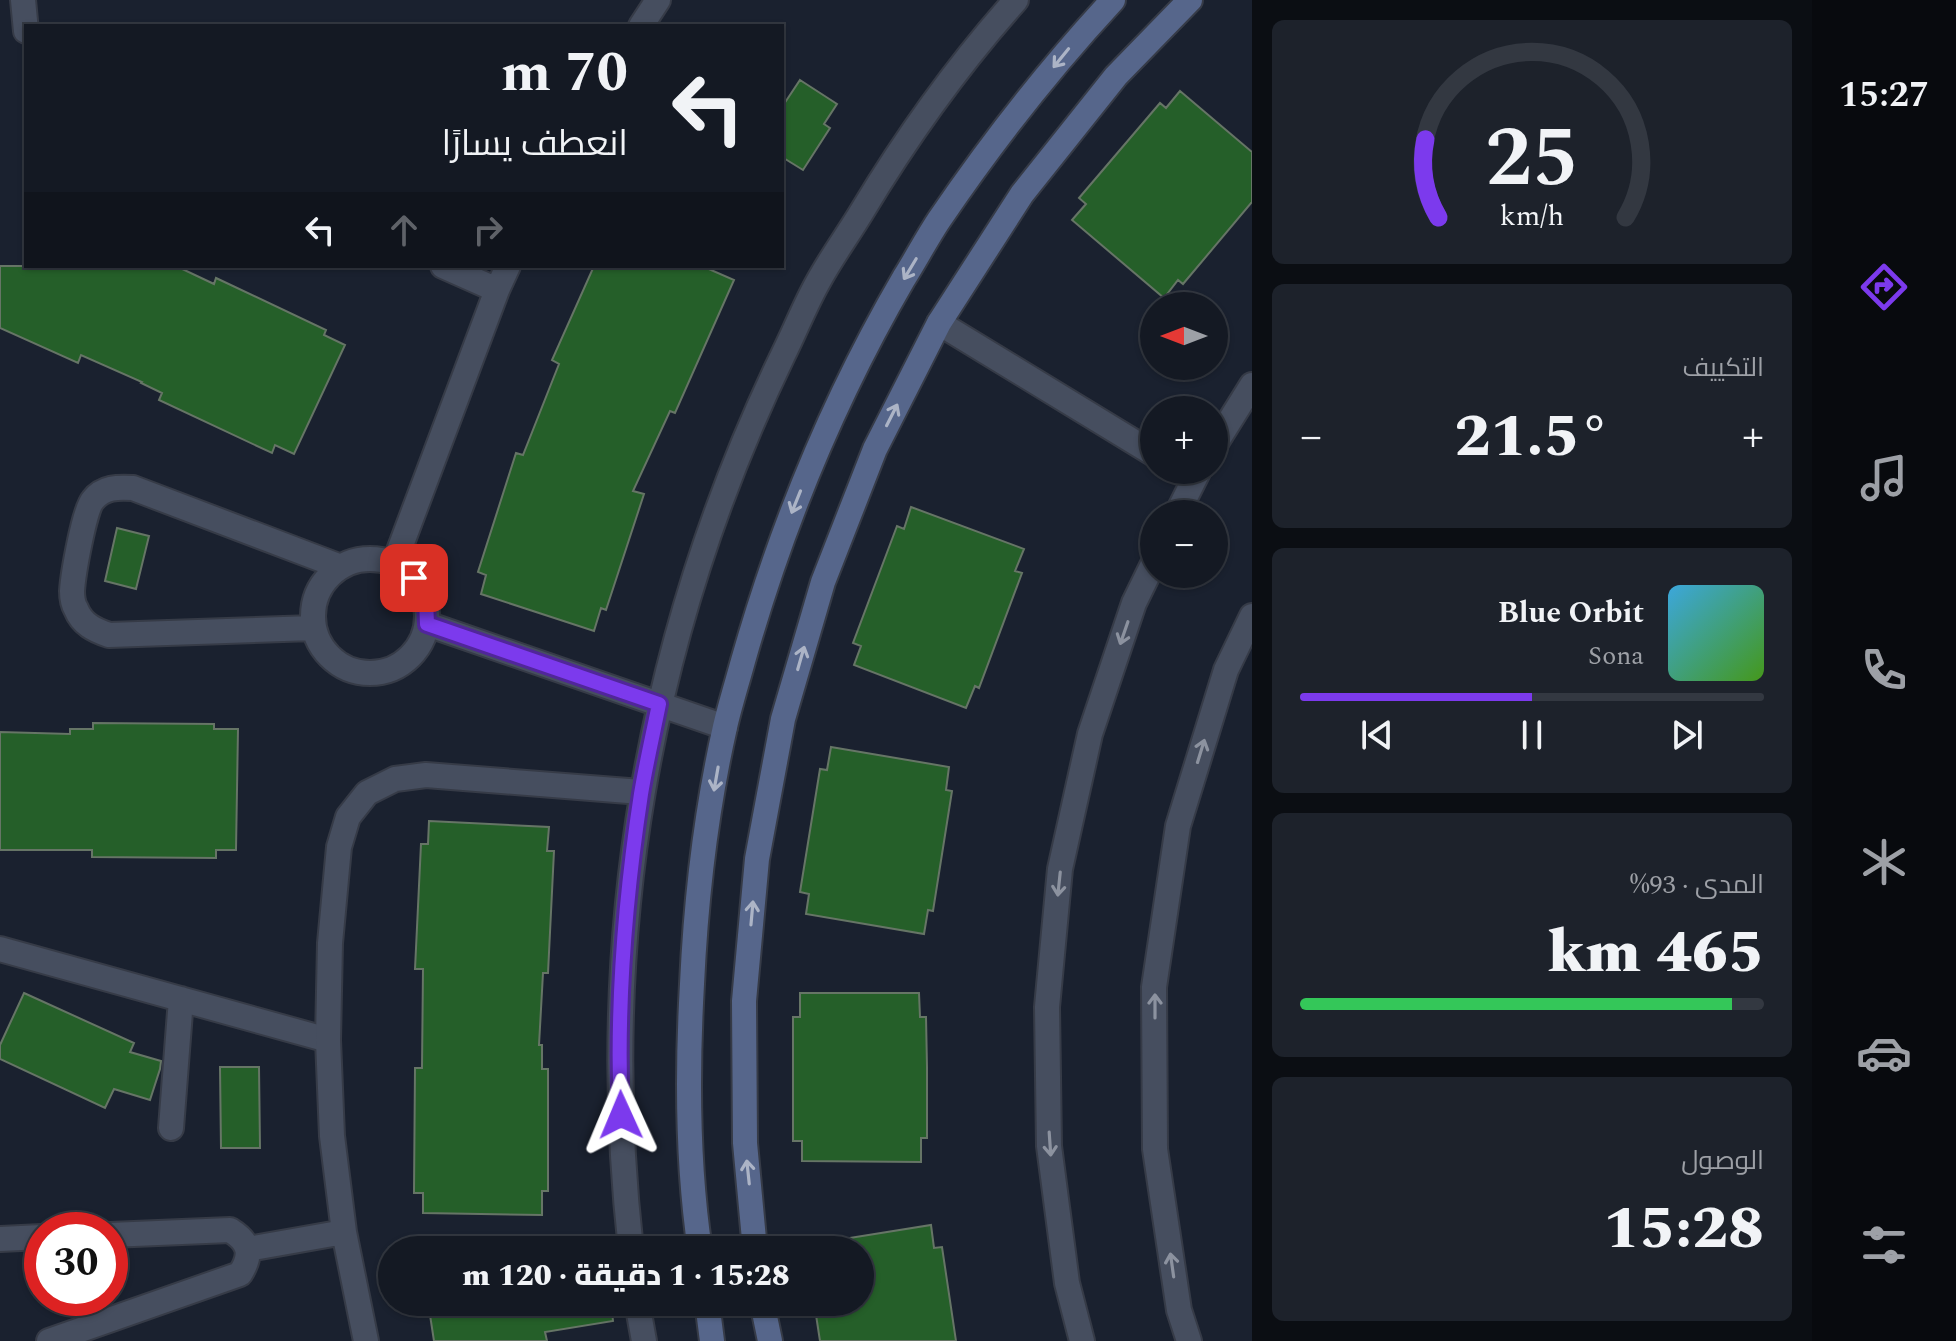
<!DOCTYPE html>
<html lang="ar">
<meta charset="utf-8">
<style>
body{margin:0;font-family:Spectral,Cairo,serif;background:#1d222b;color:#f1f3f6;direction:rtl;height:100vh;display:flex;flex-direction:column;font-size:30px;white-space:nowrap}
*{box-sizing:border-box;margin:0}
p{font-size:26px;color:#9da0a6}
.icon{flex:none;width:44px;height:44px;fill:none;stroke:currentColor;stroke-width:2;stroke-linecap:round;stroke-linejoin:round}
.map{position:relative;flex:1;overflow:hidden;direction:ltr}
.side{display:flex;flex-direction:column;gap:20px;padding:20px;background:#0b0e13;width:560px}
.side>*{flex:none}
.top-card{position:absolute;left:24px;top:24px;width:760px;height:244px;border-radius:0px;box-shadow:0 2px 6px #0004,0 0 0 2px #333841;direction:rtl;background:#141923;color:#f1f3f6;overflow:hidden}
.needle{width:52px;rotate:270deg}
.buttons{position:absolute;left:1140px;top:292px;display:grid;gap:16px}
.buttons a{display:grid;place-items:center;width:88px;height:88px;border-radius:50%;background:#141923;box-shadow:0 2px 6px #0004,0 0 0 2px #333841;font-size:40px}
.speed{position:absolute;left:24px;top:1212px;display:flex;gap:16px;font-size:40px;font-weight:700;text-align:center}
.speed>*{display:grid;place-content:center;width:104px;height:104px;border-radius:50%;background:#141923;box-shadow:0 2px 6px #0004,0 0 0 2px #333841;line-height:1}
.speed .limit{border:12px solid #d22;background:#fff;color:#111}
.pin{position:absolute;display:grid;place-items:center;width:68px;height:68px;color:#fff;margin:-34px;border-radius:16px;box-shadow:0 4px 12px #0006}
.me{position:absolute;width:88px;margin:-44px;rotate:359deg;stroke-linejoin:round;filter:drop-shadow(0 0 6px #0008)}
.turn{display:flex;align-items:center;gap:28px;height:168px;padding:0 24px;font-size:36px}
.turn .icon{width:104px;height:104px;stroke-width:2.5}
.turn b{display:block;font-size:56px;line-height:68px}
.lanes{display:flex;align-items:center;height:76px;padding:0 24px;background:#0003;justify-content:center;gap:40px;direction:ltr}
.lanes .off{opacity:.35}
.big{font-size:60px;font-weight:800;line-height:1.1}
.side .tile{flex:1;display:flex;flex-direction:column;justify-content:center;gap:12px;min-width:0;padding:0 28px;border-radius:12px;background:#1d222b}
.side .dial{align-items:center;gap:0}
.dial svg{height:208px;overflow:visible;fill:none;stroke:#333841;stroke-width:7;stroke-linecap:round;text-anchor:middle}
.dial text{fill:#f1f3f6;stroke:none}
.song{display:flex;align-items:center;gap:24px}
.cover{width:96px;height:96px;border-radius:12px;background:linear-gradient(135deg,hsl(200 70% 55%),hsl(100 70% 35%))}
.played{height:8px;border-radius:4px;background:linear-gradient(90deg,#7c3aed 50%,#333841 50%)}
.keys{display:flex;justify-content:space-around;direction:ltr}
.heat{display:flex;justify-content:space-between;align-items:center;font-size:44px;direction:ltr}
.charge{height:12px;border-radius:6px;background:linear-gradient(90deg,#34c759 93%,#333841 0)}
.trip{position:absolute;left:378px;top:1236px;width:496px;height:80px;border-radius:40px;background:#141923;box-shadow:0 2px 6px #0004,0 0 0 2px #333841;font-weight:800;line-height:80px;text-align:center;direction:rtl}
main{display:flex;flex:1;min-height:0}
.tabs{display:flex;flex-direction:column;width:144px;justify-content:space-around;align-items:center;background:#080a0e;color:#9da0a6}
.tabs .icon{width:56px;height:56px}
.tabs .selected{color:#7c3aed}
.tabs b{font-size:36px;color:#f1f3f6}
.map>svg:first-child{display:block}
.building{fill:#255f29;stroke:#667566;stroke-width:2}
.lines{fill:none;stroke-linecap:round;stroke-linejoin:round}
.lane-casing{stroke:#363b47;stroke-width:28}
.street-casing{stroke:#363b47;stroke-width:28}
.secondary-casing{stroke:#363b47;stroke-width:28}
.lane{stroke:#464e5f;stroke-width:24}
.street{stroke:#464e5f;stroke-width:24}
.secondary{stroke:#56668b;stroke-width:24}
.oneway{stroke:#acb4c6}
.oneway2{stroke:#8c929f}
.route-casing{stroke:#51269a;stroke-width:20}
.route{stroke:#7c3aed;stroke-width:14}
</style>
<main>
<nav class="tabs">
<b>15:27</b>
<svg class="icon selected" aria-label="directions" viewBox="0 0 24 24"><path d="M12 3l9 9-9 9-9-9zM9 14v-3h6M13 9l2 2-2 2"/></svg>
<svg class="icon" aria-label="music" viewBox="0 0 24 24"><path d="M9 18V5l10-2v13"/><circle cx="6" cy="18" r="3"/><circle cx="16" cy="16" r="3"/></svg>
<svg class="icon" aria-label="phone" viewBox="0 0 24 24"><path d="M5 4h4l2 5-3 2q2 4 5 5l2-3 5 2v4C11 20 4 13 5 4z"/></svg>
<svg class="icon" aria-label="climate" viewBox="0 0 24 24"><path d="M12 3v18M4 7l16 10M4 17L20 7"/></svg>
<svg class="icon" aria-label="car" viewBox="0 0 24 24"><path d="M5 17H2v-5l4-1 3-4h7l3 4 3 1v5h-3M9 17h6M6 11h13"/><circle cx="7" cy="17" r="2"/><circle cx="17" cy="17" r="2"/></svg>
<svg class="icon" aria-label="filters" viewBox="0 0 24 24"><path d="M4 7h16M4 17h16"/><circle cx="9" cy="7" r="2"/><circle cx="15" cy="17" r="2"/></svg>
</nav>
<section class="side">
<div class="tile dial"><svg viewBox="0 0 100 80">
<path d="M14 69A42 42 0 1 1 86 69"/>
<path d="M14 69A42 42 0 0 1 9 39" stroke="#7c3aed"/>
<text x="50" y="56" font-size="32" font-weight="700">25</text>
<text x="50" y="72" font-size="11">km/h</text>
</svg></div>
<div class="tile"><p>التكييف</p>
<div class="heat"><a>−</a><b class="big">21.5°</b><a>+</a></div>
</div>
<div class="tile">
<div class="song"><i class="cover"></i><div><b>Blue Orbit</b><p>Sona</p></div></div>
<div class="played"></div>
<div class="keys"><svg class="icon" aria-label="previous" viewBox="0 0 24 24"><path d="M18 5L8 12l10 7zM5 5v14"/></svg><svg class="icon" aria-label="pause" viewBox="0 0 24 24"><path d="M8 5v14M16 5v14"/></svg><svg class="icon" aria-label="next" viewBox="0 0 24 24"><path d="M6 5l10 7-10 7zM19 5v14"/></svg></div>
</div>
<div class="tile"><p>المدى · 93%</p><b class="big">465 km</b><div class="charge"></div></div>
<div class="tile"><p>الوصول</p><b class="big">15:28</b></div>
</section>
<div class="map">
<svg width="1252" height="1341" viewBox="0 0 1252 1341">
<rect width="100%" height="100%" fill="#1a212f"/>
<path class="building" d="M800,80l37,24 -13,20 6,4 -27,42 -21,-13v-50z
M1180,91l72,61v50l-69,82 -5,-4 -14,18 -92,-78 14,-16 -7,-6 81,-95 6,5z
M0,266h176l38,18 2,-6 110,52 -2,5 21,10 -51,109 -19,-9 -3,8 -113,-53 3,-7 -21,-10 1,-1 -61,-27 -3,8 -78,-35z
M594,266h108l32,14 -59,133 -5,-2 -37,80 11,3 -38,116 -5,-2 -7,23 -113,-37 5,-19 -8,-3 38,-119 7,2 36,-91 -7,-4z
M911,507l113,42 -9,22 7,2 -43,115 -4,-2 -9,22 -112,-43 7,-19 -8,-3 44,-117 7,3z
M117,528l32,8 -13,53 -31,-8z
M93,723l121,1v5h24l-2,121h-20v8l-124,-1v-7h-92v-118l70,2v-5h23z
M831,747l118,20 -3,23 6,1 -19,120 -5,-1 -4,24 -118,-20 3,-20 -9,-2 20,-123 7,1z
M429,821l120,6 -2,24h7l-6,122h-5l-4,72h3v24h6v122h-6v24l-119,-2v-20h-9l1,-125h7l1,-99h-8l6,-125h7z
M24,993l110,50 -4,9 31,9 -1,8 -10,31 -36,-11 -9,19 -105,-49v-14z
M800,993h119l1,24h6l1,50v71h-6v24l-119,-1v-20h-9v-124h7z
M220,1067h39l1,81h-39z
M931,1225l3,23 8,-1 14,94h-136l-6,-39h46v-52h-47l-1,-6z
M428,1302h183l2,19 -68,11 2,9h-113z"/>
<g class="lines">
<g class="lane-casing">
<path id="lane" d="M0,949l328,91
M171,1128l10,-129"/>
</g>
<g class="street-casing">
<path id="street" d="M23,0l3,31
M641,26l17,-26
M443,266l54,24
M939,323l215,131
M1214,446l38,-61
M1177,514l22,-44
M313 616a57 57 0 1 1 114 0a57 57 0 1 1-114 0Z
M394,564l103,-274 11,-24
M427,624l298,103
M313,628l-204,7c-15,-5 -27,-11 -33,-26 -3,-5 -4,-13 -4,-18 1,-16 12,-81 21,-91 10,-13 25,-13 40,-12l208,79
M0,1239l42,-2
M248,1249l96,-17
M631,1250c-35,-311 16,-613 152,-895 12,-24 22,-50 35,-73 13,-24 29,-46 43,-69 45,-75 97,-148 155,-213
M637,1302l7,39
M49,1341l191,-67c12,-19 11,-31 -10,-44l-120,5
M366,1341l-22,-109 -12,-96 -4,-96 2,-97 9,-96 9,-30 19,-24 28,-14 31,-4 215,17
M1082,1341l-15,-58 -18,-137 -2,-139 13,-138 30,-135 44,-131 20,-41
M1189,1341l-10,-31 -24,-161 -1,-162 24,-161 48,-156 26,-54"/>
</g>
<g class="secondary-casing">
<path id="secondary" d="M700,1250c-13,-87 -13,-178 -8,-266 4,-86 14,-173 33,-257 5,-22 12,-44 18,-66 38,-134 91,-263 161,-383 12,-19 23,-40 35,-58 53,-78 110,-151 174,-220
M755,1250l-10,-107 -1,-142 13,-142 26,-140 40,-137 52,-133 64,-126 83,-129 94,-118 74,-76
M707,1302l5,39
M762,1302l8,39"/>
</g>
<use href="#lane" class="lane"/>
<use href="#street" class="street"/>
<use href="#secondary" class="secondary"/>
</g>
<defs><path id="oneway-shaft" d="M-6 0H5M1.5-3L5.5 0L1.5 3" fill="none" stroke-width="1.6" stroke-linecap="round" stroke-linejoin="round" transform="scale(2)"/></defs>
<g class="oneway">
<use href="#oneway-shaft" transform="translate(1061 58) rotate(129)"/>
<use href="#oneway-shaft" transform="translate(910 269) rotate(121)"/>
<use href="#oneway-shaft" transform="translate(892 415) rotate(-63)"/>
<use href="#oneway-shaft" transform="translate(796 502) rotate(112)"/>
<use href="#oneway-shaft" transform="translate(801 658) rotate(-74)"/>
<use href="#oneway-shaft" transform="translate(716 779) rotate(100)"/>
<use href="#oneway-shaft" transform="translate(752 913) rotate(-85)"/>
<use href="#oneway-shaft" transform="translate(748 1172) rotate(-96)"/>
</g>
<g class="oneway2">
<use href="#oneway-shaft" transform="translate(1124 633) rotate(109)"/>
<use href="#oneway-shaft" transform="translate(1201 751) rotate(-73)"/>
<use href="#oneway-shaft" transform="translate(1059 884) rotate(96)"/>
<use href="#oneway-shaft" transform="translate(1155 1006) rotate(-90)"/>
<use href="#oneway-shaft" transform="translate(1050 1144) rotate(86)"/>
<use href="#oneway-shaft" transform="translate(1172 1265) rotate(-98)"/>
</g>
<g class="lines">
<g class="route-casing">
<path id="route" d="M414,578l12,22 1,24 232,80c-6,30 -13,60 -18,90 -16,105 -25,214 -20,321"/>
</g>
<use href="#route" class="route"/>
</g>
</svg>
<div class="buttons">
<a><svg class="needle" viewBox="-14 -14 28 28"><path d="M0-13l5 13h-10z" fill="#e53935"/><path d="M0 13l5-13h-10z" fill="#9da0a6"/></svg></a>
<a>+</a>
<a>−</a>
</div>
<div class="speed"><div class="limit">30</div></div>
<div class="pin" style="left:414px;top:578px;background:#d93025"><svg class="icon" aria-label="arrive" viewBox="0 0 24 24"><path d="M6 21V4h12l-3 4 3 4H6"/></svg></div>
<svg class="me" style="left:621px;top:1115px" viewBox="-20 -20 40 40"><path d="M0-17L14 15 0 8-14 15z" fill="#7c3aed" stroke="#fff" stroke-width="4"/></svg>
<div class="trip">15:28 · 1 دقيقة · 120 m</div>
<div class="top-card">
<div class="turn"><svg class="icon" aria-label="left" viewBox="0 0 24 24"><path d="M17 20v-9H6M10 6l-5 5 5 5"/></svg><div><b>70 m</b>انعطف يسارًا</div></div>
<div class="lanes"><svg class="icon" aria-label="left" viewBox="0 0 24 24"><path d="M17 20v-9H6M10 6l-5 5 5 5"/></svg><svg class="icon off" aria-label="ahead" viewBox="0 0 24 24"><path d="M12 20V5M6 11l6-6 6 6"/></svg><svg class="icon off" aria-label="right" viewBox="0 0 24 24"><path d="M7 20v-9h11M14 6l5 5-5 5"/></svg></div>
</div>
</div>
</main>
